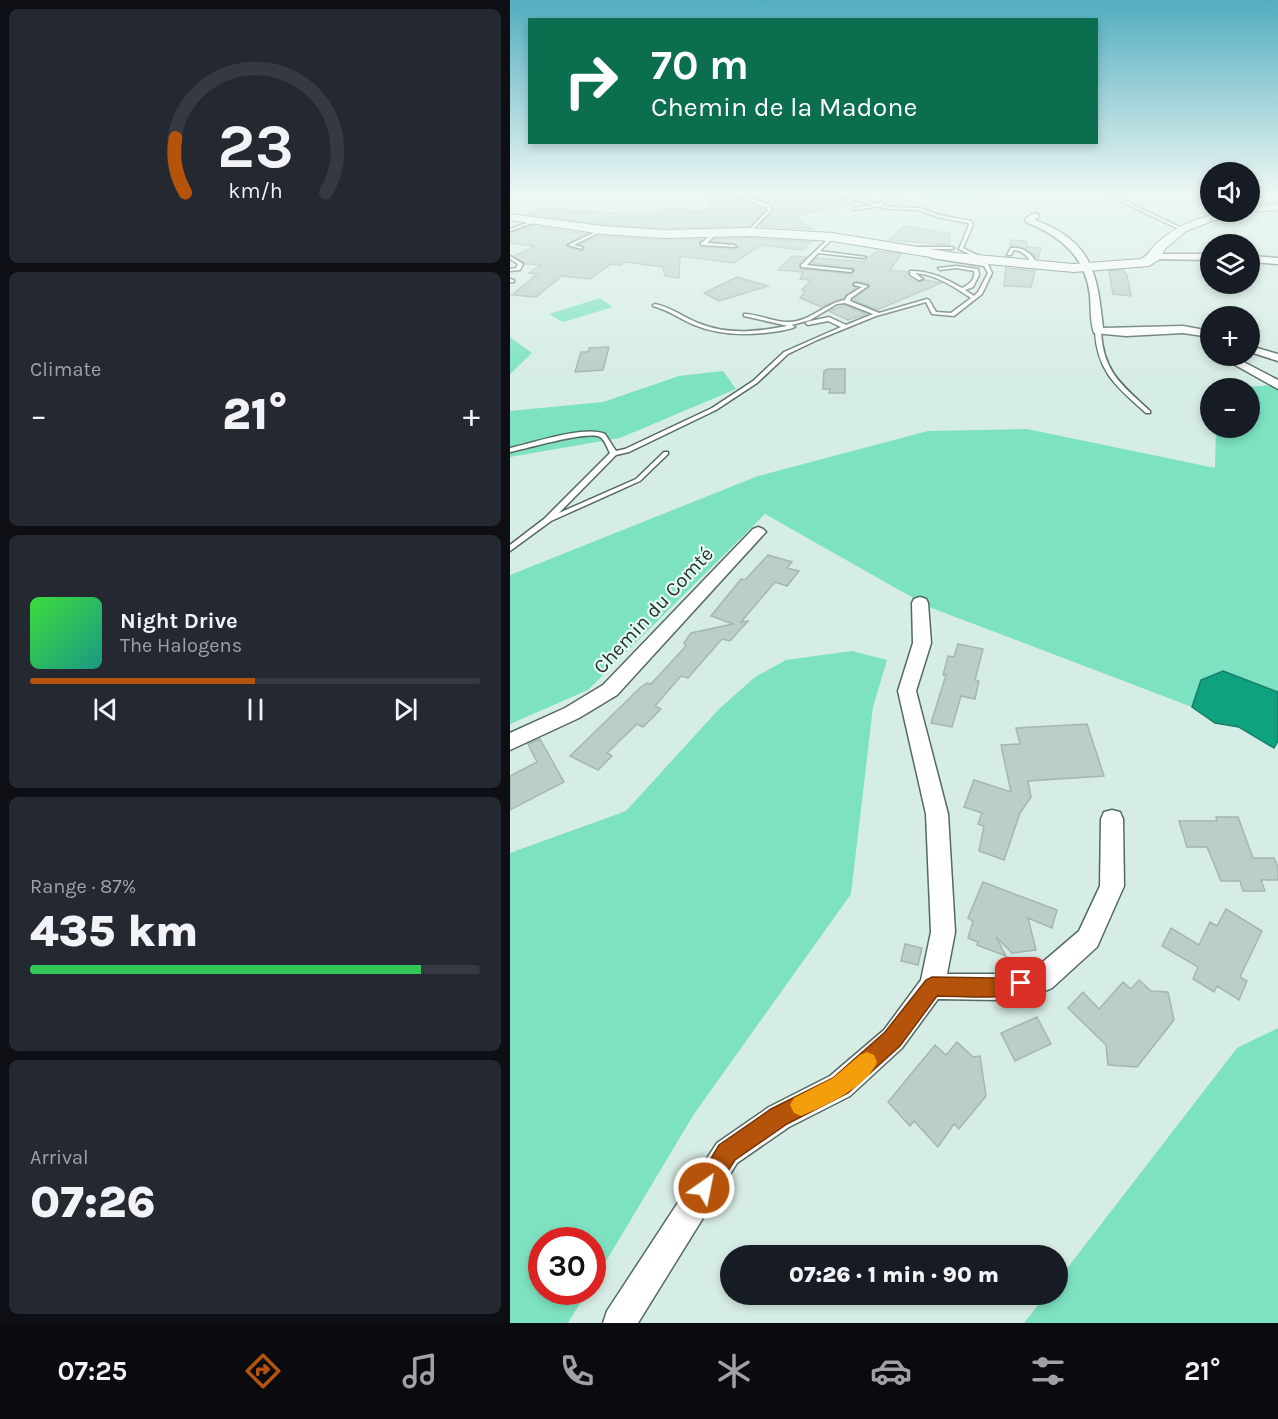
<!DOCTYPE html>
<meta charset="utf-8">
<style>
body{margin:0;font-family:Karla,sans-serif;background:#242831;color:#f1f3f6;height:100vh;display:flex;flex-direction:column;font-size:22px;white-space:nowrap}
*{box-sizing:border-box;margin:0}
p{font-size:20px;color:#9ea1a6}
.icon{flex:none;width:33px;height:33px;fill:none;stroke:currentColor;stroke-width:2;stroke-linecap:round;stroke-linejoin:round}
.map{position:relative;flex:1;overflow:hidden}
.sheet{display:flex;flex-direction:column;gap:9px;padding:9px;background:#0d0f14;width:510px}
.sheet>*{flex:none}
.banner{position:absolute;left:18px;top:18px;width:570px;height:126px;border-radius:0px;box-shadow:0 3px 9px #0003;background:#0b6e4f;color:#fff;overflow:hidden}
.controls{position:absolute;left:690px;top:162px;display:grid;gap:12px}
.controls a{display:grid;place-items:center;width:60px;height:60px;border-radius:50%;background:#171b24;box-shadow:0 3px 9px #0003;font-size:30px}
.speed{position:absolute;left:18px;top:1227px;display:flex;gap:12px;font-size:30px;font-weight:700;text-align:center}
.speed>*{display:grid;place-content:center;width:78px;height:78px;border-radius:50%;background:#171b24;box-shadow:0 3px 9px #0003;line-height:1}
.speed .limit{border:9px solid #d22;background:#fff;color:#111}
.pin{position:absolute;display:grid;place-items:center;width:51px;height:51px;color:#fff;margin:-26px;border-radius:12px;box-shadow:0 3px 9px #0006}
.me{position:absolute;width:66px;margin:-33px;rotate:33deg;stroke-linejoin:round;filter:drop-shadow(0 0 4px #0008)}
.turn{display:flex;align-items:center;gap:21px;height:126px;padding:0 24px;font-size:27px}
.turn .icon{width:78px;height:78px;stroke-width:2.5}
.turn b{display:block;font-size:42px;line-height:51px}
.big{font-size:45px;font-weight:800;line-height:1.1}
.sheet .card{flex:1;display:flex;flex-direction:column;justify-content:center;gap:9px;min-width:0;padding:0 21px;border-radius:9px;background:#242831}
.sheet .dial{align-items:center;gap:0}
.dial svg{height:156px;overflow:visible;fill:none;stroke:#363941;stroke-width:7;stroke-linecap:round;text-anchor:middle}
.dial text{fill:#f1f3f6;stroke:none}
.song{display:flex;align-items:center;gap:18px}
.cover{width:72px;height:72px;border-radius:9px;background:linear-gradient(135deg,hsl(120 70% 55%),hsl(170 70% 35%))}
.played{height:6px;border-radius:3px;background:linear-gradient(90deg,#b45309 50%,#363941 50%)}
.keys{display:flex;justify-content:space-around;direction:ltr}
.heat{display:flex;justify-content:space-between;align-items:center;font-size:33px;direction:ltr}
.charge{height:9px;border-radius:4px;background:linear-gradient(90deg,#34c759 87%,#363941 0)}
.trip{position:absolute;left:210px;top:1245px;width:348px;height:60px;border-radius:30px;background:#171b24;box-shadow:0 3px 9px #0003;font-weight:800;line-height:60px;text-align:center}
.dock{display:flex;height:96px;justify-content:space-around;align-items:center;background:#090b0e;color:#9ea1a6}
.dock .icon{width:42px;height:42px}
.dock .active{color:#b45309}
.dock b{font-size:27px;color:#f1f3f6}
main{display:flex;flex:1;min-height:0}
.map>svg:first-child{display:block}
.green{fill:#7de2c2}
.water{fill:#0fa281;stroke:#167f67;stroke-width:1.5}
.building{fill:#b9cfc7;stroke:#a2b8b0;stroke-width:1.5}
.lines{fill:none;stroke-linecap:round;stroke-linejoin:round}
.lane-casing{stroke:#556962;stroke-width:3}
.street-casing{stroke:#556962;stroke-width:3}
.secondary-casing{stroke:#556962;stroke-width:2}
.lane{fill:#fff;fill-rule:evenodd}
.street{fill:#fff;fill-rule:evenodd}
.secondary{fill:#fff;fill-rule:evenodd}
.route{fill:#b45309;stroke:#753606;stroke-width:1.5}
.slow{fill:#f59e0b}
.labels{text-anchor:middle;stroke-width:4.5;stroke-linejoin:round;paint-order:stroke}
.street-label{font-size:20px;fill:#252e2b;stroke:#e4fbf2}
</style>
<main>
<section class="sheet">
<div class="card dial"><svg viewBox="0 0 100 80">
<path d="M14 69A42 42 0 1 1 86 69"/>
<path d="M14 69A42 42 0 0 1 9 41" stroke="#b45309"/>
<text x="50" y="56" font-size="32" font-weight="700">23</text>
<text x="50" y="72" font-size="11">km/h</text>
</svg></div>
<div class="card"><p>Climate</p>
<div class="heat"><a>−</a><b class="big">21°</b><a>+</a></div>
</div>
<div class="card">
<div class="song"><i class="cover"></i><div><b>Night Drive</b><p>The Halogens</p></div></div>
<div class="played"></div>
<div class="keys"><svg class="icon" aria-label="previous" viewBox="0 0 24 24"><path d="M18 5L8 12l10 7zM5 5v14"/></svg><svg class="icon" aria-label="pause" viewBox="0 0 24 24"><path d="M8 5v14M16 5v14"/></svg><svg class="icon" aria-label="next" viewBox="0 0 24 24"><path d="M6 5l10 7-10 7zM19 5v14"/></svg></div>
</div>
<div class="card"><p>Range · 87%</p><b class="big">435 km</b><div class="charge"></div></div>
<div class="card"><p>Arrival</p><b class="big">07:26</b></div>
</section>
<div class="map">
<svg width="768" height="1323" viewBox="0 0 768 1323">
<rect width="100%" height="100%" fill="#d6ede5"/>
<path class="green" d="M410,192h91l-27,9 -65,-2z
M90,298l13,9 -50,15 -14,-8z
M0,337l22,16 -22,21z
M213,371l13,18 -116,49 -110,19v-46l93,-9 76,-26z
M768,385v307l-55,-21 -22,9 -9,27 -263,-100 -164,-93 -177,176 -78,34v-149l248,-99 170,-45 99,-2 188,39 1,-40h34v-40h-25z
M342,651l35,9 -14,47 -22,187 -157,220 -101,169 -1,-43h-50v52h45l-19,31h-58v-470l116,-42 93,-102 36,-32 31,-17z
M768,1028v295h-254l22,-28 12,-1v-14l179,-232z"/>
<path class="water" d="M713,671l55,21v49l-4,7 -35,-21 -24,-4 -23,-16 9,-27z"/>
<path class="building" d="M267,192h61v5l18,5 -18,7 -6,-2 -39,10 21,12 -55,-3 15,-17 -4,-6 -23,-8 29,3z
M203,195h26v4l26,11 -15,16 -87,2 -61,-4 -75,-10 12,-5 95,5 4,-2 19,2 4,-4 47,1z
M22,226l54,8 -20,10 1,3 14,4 3,-4 -4,-3 18,-8 65,4 39,-1 -3,4 2,4 35,2 2,-2 -4,-4 -22,-2 3,-2 34,-1 63,4 -10,8 -41,-5 -27,18 -54,-7 -1,22 -14,-2 -2,-9 -38,-5 -4,3 -10,-1 -21,15 -28,-3 -26,21 -24,-2 25,-21 -8,-1 12,-8 -16,-1 -11,-8 21,-10 -25,-3v-10z
M394,226l46,8 -1,11 -60,-5z
M501,240l15,1 1,6 14,1 -3,10 -13,-10 -15,-2z
M367,251l24,3 -11,16 18,2 -3,5 13,5 7,-2 16,3 -64,27 -24,-10 17,-14 -1,-2 -14,-3 -3,4 4,3 -13,10 -22,9 -21,-9 5,-7 -3,-1 9,-10 -11,-1 3,-7 -25,-2 14,-14 14,1 -7,6 2,6 50,5 4,-4 -2,-2 -41,-5 5,-5 47,4z
M496,268l29,3 -4,16 -27,-1z
M613,270l4,5 4,21 -18,-2 -4,-23z
M227,277l31,9 -49,15 -15,-8z
M335,305l21,9 -18,6 -19,-9z
M99,347l-6,23 -28,2 6,-20h7l1,-4z
M318,369h17v24h-16l1,-4h-7l1,-18z
M258,555l24,7 -5,6 12,3 -12,15 -12,-4 -34,40 7,-1 -18,20 -8,-2 -34,39 -7,-2 -26,30 6,3 -18,18 -6,-3 -30,29 5,3 -14,14 -28,-14 71,-69 6,-4 4,1 35,-38 -2,-3 7,-10 42,-9 -22,-8 30,-37 4,1z
M448,644l25,5 -8,31 4,1 -4,18 -14,-3 -9,31 -21,-4 15,-48h-3l5,-19 6,1z
M577,724l17,52 -76,5 3,16 -11,16 -16,47 -25,-9 5,-25 -6,-2 4,-11 -18,-6 10,-27 37,12 -10,-47 19,-1 -4,-16z
M30,739l24,43 -54,28v-34l27,-14 -9,-18z
M706,817h22l15,41h21l4,9v13h-17l4,11h-22l-3,-10h-19l-14,-34h-20l-8,-26h38z
M473,882l74,28 -5,18 -24,-10 8,32 -24,3 -16,-16 10,19 -29,-11 1,-3 -10,-4 5,-17 -5,-3z
M716,909l36,22 -22,46 7,4 -8,19 -22,-14 -3,6 -21,-13 5,-12 -36,-21 9,-18 28,17 11,-23 7,4z
M395,944l17,4 -4,17 -17,-4z
M629,980l12,11 17,1 6,28 -37,47 -29,-2 -2,-20 -38,-37 15,-16 16,17 24,-27 8,7z
M527,1017l14,27 -36,17 -14,-28z
M447,1042l16,15 7,-1 6,40 -27,33 -5,-5 -16,23 -24,-26 -4,5 -22,-24 47,-57 11,10z"/>
<g class="lines">
<g class="lane-casing">
<path id="lane" d="M232,192h4l-3,4 26,9 3,5 -23,23 -1,-2 20,-21 -2,-3 -26,-10z
M331,192h4l-2,2 35,10 22,-12h5l-24,13 7,2 32,1 19,7 32,6 2,4 -10,23 22,11 -4,1 -22,-11 10,-24 -1,-2 -31,-6 -18,-7 -31,-1 -12,-3 -2,1 -20,3 -1,-2 20,-3 -34,-10z
M591,192h5l78,37 -3,1z
M25,220l3,1 -28,10v-2z
M91,229l3,1 -30,15 8,2v2l-14,-4z
M207,230l3,1 -13,12 27,2 2,2 -35,-2v-2z
M321,236l3,1 -14,14 46,6 -2,1 -46,-5 -11,12 46,5 -2,2 -50,-5v-2z
M399,247h43l2,1 -2,1h-45z
M501,248c14,-1 23,7 27,19h-4c-5,-8 -9,-16 -20,-17l-3,5h-4z
M422,253h4v3l52,8 4,9 -10,21 -28,22 -22,-2 -6,-12 -50,14 -59,24 -29,14 -31,29 -41,27 -87,42 -13,3 -57,58 77,-34 28,-27h4v2l-28,27 -89,40 -41,30v-6l34,-26 66,-66c-3,-5 -5,-13 -10,-16 -11,-7 -75,12 -90,15v-4c23,-5 74,-23 95,-14l11,17 9,-2 87,-41 41,-27 31,-29 57,-25 -13,-6 -20,4 -2,-1v-2l23,-5 17,8 27,-11 -28,-11 -8,1 -27,16 -22,6 -44,-10v-2c14,0 29,8 43,8 22,1 38,-19 58,-22l2,-4 15,-9 -8,-2v-1l2,-1 12,3 -17,12 -1,3 29,12 48,-14 2,1 7,12 15,1 20,-15c-17,-11 -36,-24 -56,-25l8,6 -4,1 -9,-5v-4c19,-1 36,8 52,17 7,-3 14,-9 12,-17l-18,-3 -16,2 -2,-2 18,-2 22,3 1,6 -6,12 -8,3 9,6 4,-4 10,-19 -4,-7 -52,-8z
M0,256l13,8 -3,6 -10,1v-2l6,-1 2,-4 -8,-5z
M0,279l4,1v2h-4z
M145,304c16,3 28,13 43,19 31,13 63,8 94,2l3,2c-7,3 -16,4 -23,5 -28,4 -54,3 -80,-8 -13,-6 -24,-14 -39,-18v-1z
M588,329l3,2c2,41 21,54 49,80v2h-4c-29,-26 -49,-41 -51,-82z"/>
</g>
<g class="street-casing">
<path id="street" d="M522,214h6l1,2 -4,4c58,22 62,53 68,108l80,-2 27,5v6l-27,-4 -57,3 -32,-3c-4,-11 -3,-25 -4,-37 -4,-39 -29,-60 -64,-74v-4z
M643,254h57v6l-54,-1 -3,-1z
M740,256l28,2v6l-28,-2z
M740,346l28,8v7l-28,-9z
M709,356h13l46,24v9z
M248,527l5,2 3,3 -3,3 -146,160 -38,23 -69,32v-17l55,-25 38,-23 150,-156z
M410,597l6,2 2,4 3,40 -15,48 32,123 7,118 -8,42h51l39,-7 42,-36 21,-45 1,-67 3,-7 8,-2 8,2 3,7 1,67 -27,61 -45,41 -9,4 -45,8 -60,-1 -36,49 -52,48 -61,31 -52,36 -99,160h-35l4,-12 110,-168 52,-36 61,-31 54,-46 37,-50 10,-48 -5,-118 -28,-123 15,-48 -1,-40 2,-4z"/>
</g>
<g class="secondary-casing">
<path id="secondary" d="M768,204v6l-32,2 -34,9 -26,10 -21,18 -5,10 -11,7 -75,6 -119,-11 -123,-20 -83,-5 -86,2 -61,-4 -92,-14v-6l92,12 61,4 86,-2 83,5 123,20 119,11 67,-5c9,-5 9,-10 16,-16 27,-24 57,-31 93,-31v-5z"/>
</g>
<use href="#lane" class="lane"/>
<use href="#street" class="street"/>
<use href="#secondary" class="secondary"/>
</g>
<linearGradient id="sky" x2="0" y2="1"><stop stop-color="#51adbf"/><stop offset="0.51" stop-color="#edf7f3"/><stop offset="1" stop-color="#edf7f3" stop-opacity="0"/></linearGradient>
<rect width="768" height="377" fill="url(#sky)"/>
<path class="route" d="M511,974l7,2 2,7 -2,7c-28,11 -62,6 -91,6l-37,50 -52,47 -61,31 -52,36 -23,36 -8,3 -8,-3 -3,-8 26,-43 52,-36 62,-31 52,-46 41,-52 6,-3 66,1z"/>
<path class="slow" d="M357,1052l7,3 3,7c-10,25 -52,44 -76,54l-7,-3 -4,-8 4,-7 39,-20 27,-23z"/>
<g class="labels">
<g class="street-label">
<text transform="translate(143 610) rotate(-47)" y="7">Chemin du Comté</text>
</g>
</g>
</svg>
<div class="controls">
<a><svg class="icon" aria-label="sound" viewBox="0 0 24 24"><path d="M4 9h4l5-4v14l-5-4H4zM17 9q2 3 0 6"/></svg></a>
<a><svg class="icon" aria-label="layers" viewBox="0 0 24 24"><path d="M12 4l9 5-9 5-9-5zM3 14l9 5 9-5"/></svg></a>
<a>+</a>
<a>−</a>
</div>
<div class="speed"><div class="limit">30</div></div>
<div class="pin" style="left:511px;top:983px;background:#d93025"><svg class="icon" aria-label="arrive" viewBox="0 0 24 24"><path d="M6 21V4h12l-3 4 3 4H6"/></svg></div>
<svg class="me" style="left:194px;top:1188px" viewBox="-20 -20 40 40"><circle r="17" fill="#b45309" stroke="#fff" stroke-width="3"/><path d="M0-11L8 9 0 5-8 9z" fill="#fff"/></svg>
<div class="trip">07:26 · 1 min · 90 m</div>
<div class="banner">
<div class="turn"><svg class="icon" aria-label="right" viewBox="0 0 24 24"><path d="M7 20v-9h11M14 6l5 5-5 5"/></svg><div><b>70 m</b>Chemin de la Madone</div></div>
</div>
</div>
</main>
<nav class="dock">
<b>07:25</b>
<svg class="icon active" aria-label="directions" viewBox="0 0 24 24"><path d="M12 3l9 9-9 9-9-9zM9 14v-3h6M13 9l2 2-2 2"/></svg>
<svg class="icon" aria-label="music" viewBox="0 0 24 24"><path d="M9 18V5l10-2v13"/><circle cx="6" cy="18" r="3"/><circle cx="16" cy="16" r="3"/></svg>
<svg class="icon" aria-label="phone" viewBox="0 0 24 24"><path d="M5 4h4l2 5-3 2q2 4 5 5l2-3 5 2v4C11 20 4 13 5 4z"/></svg>
<svg class="icon" aria-label="climate" viewBox="0 0 24 24"><path d="M12 3v18M4 7l16 10M4 17L20 7"/></svg>
<svg class="icon" aria-label="car" viewBox="0 0 24 24"><path d="M5 17H2v-5l4-1 3-4h7l3 4 3 1v5h-3M9 17h6M6 11h13"/><circle cx="7" cy="17" r="2"/><circle cx="17" cy="17" r="2"/></svg>
<svg class="icon" aria-label="filters" viewBox="0 0 24 24"><path d="M4 7h16M4 17h16"/><circle cx="9" cy="7" r="2"/><circle cx="15" cy="17" r="2"/></svg>
<b>21°</b>
</nav>
